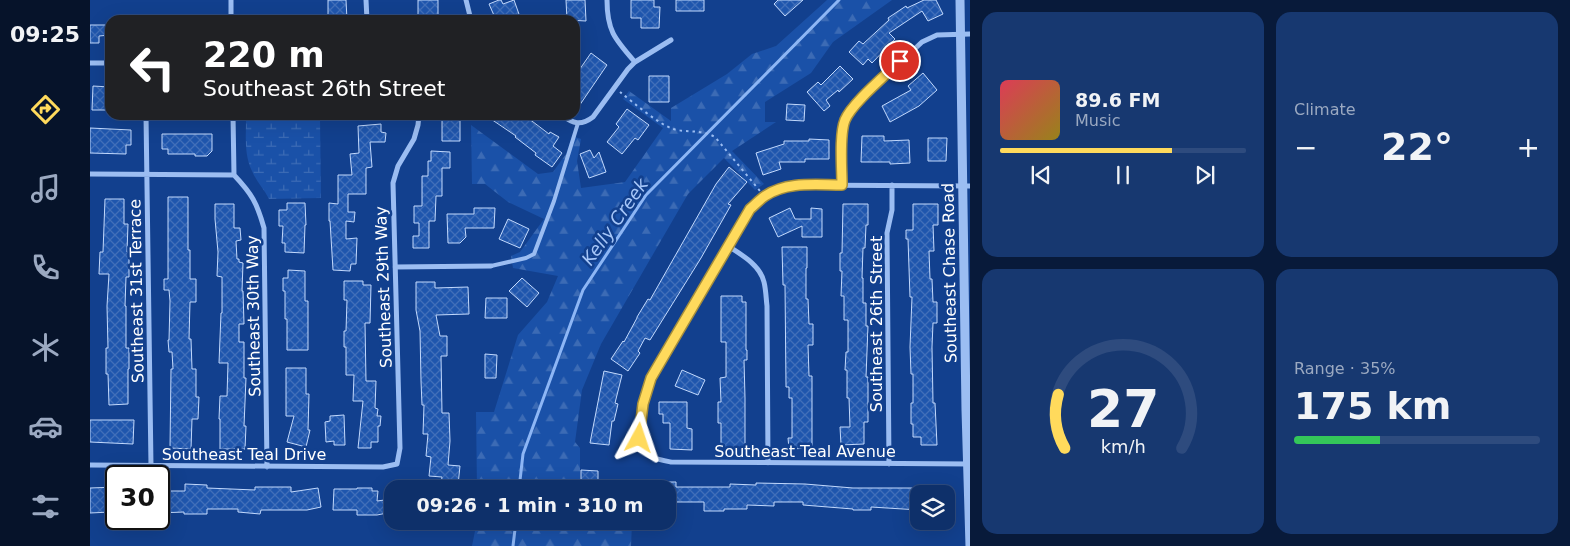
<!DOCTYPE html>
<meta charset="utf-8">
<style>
body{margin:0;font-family:"DejaVu Sans",sans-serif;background:#173870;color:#f1f3f6;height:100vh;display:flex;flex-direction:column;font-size:19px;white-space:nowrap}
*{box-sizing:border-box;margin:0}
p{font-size:16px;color:#9ba9c1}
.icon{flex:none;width:28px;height:28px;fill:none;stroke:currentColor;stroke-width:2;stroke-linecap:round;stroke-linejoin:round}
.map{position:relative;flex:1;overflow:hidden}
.side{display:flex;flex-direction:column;gap:12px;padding:12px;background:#081a3a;width:600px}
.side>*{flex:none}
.banner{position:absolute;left:15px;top:15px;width:475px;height:105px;border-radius:15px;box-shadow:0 5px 20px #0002,0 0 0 1px #2e4b7e;background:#202124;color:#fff;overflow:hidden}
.fabs{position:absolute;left:820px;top:485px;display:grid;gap:10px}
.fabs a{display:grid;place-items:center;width:45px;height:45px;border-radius:10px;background:#0e306a;box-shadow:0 5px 20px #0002,0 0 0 1px #2e4b7e;font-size:25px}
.speed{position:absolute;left:15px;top:465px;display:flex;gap:10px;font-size:25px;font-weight:700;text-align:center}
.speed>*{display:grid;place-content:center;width:65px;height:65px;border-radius:50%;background:#0e306a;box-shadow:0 5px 20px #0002,0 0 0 1px #2e4b7e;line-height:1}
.speed .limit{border:2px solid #111;border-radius:8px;background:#fff;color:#111}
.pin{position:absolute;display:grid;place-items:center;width:42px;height:42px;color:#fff;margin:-21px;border:2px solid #fff;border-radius:50%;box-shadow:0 1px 5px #0007}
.me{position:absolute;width:55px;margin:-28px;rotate:5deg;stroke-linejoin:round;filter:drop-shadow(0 0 4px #0008)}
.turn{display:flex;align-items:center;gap:18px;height:105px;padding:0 15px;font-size:22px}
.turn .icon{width:65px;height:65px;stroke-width:2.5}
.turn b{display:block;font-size:35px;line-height:42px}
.big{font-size:38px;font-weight:600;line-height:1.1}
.side .widget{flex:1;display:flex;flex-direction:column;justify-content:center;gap:8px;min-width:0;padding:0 18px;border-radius:15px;background:#173870}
.side .dial{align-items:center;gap:0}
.dial svg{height:130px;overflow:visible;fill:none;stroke:#2e4b7e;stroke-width:7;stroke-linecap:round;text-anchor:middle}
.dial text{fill:#f1f3f6;stroke:none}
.song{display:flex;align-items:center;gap:15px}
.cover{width:60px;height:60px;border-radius:8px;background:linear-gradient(135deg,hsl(350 70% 55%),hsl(50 70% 35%))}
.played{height:5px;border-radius:2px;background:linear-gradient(90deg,#ffda5c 70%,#2e4b7e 70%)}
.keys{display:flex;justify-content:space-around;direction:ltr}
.heat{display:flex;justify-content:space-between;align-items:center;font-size:28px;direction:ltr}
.charge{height:8px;border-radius:4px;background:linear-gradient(90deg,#34c759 35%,#2e4b7e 0)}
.side .tiles{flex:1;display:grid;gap:12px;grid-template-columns:repeat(2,1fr)}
.trip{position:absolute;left:294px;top:480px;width:292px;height:50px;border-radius:15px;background:#0e306a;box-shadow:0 5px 20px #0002,0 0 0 1px #2e4b7e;font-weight:600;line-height:50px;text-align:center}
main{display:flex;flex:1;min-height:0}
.tab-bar{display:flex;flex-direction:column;width:90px;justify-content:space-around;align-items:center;background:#06132a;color:#9ba9c1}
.tab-bar .icon{width:35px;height:35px}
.tab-bar .current{color:#ffda5c}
.tab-bar b{font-size:22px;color:#f1f3f6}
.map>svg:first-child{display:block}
.forest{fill:url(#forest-firs)}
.wetland{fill:url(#wetland-marsh)}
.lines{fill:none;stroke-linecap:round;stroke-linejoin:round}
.stream{stroke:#8db6f5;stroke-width:3}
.building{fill:url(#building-cross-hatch);stroke:#c2d9fd}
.path{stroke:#9bbdf2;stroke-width:2;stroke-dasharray:2.5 4;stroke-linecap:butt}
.service{stroke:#9bbdf2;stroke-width:4}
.minor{stroke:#9bbdf2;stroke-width:5}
.tertiary{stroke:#9bbdf2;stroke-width:9}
.route-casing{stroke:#a68e3c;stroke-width:12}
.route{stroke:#ffda5c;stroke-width:9}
.labels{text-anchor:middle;stroke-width:5;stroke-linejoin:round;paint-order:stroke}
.street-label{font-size:16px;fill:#fff;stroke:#12408e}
.water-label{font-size:18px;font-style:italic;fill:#a7c7f9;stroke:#12408e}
</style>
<main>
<nav class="tab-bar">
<b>09:25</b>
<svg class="icon current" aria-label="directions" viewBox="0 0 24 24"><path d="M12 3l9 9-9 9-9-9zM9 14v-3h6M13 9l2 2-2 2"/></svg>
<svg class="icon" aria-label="music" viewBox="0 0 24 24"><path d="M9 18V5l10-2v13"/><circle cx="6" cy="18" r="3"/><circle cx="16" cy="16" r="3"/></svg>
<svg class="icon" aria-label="phone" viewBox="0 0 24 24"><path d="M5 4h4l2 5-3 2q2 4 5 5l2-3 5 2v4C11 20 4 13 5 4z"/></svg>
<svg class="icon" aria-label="climate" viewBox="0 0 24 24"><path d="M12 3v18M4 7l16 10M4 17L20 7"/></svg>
<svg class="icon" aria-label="car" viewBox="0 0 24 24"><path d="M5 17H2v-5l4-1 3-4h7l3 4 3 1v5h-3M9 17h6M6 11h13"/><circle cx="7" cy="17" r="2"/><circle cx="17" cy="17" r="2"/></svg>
<svg class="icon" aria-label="filters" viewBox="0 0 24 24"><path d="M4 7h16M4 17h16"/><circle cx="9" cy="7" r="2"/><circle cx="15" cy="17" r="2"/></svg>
</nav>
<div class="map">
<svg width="880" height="546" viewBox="0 0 880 546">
<defs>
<pattern id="forest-firs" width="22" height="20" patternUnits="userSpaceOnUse" patternTransform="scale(1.25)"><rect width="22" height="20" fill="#1a51a8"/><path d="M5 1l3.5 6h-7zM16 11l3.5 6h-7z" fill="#3c6bb5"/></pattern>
<pattern id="wetland-marsh" width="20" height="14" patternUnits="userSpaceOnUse" patternTransform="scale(1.25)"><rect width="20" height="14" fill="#1a51a8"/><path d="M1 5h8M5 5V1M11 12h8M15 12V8" fill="none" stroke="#3c6bb5"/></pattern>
<pattern id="building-cross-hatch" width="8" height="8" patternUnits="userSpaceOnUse" patternTransform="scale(1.25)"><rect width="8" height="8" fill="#1f56ad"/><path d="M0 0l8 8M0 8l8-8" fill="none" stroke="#416fb9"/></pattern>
</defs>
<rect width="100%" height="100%" fill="#12408e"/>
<path class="forest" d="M737,0h65l-59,42 -22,31 -46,29v20h11l-44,29 32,33 -9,6 -31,-32 -36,36 -87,150 -19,46 -7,52 5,6v41h-103l-1,-77h18l24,-77 29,-33 11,-26 -45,-8 -2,-12 9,-4 24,-33 -36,-17 -23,-18h-13l-1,-59 67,49 15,-2 13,-18 6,-18 9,3 -4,22 4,27 44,-6 38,-54 -40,-29 6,-8 42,30v-13l56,-34 25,-20 24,-8z
M387,521l155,2 -1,23h-159z"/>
<path class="wetland" d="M156,119h74l1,79 -52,1c-5,-10 -13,-18 -17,-28 -8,-16 -6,-35 -6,-52z"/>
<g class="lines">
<path class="stream" d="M429,489l4,-35 60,-164 63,-95 193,-195
M423,546l3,-25"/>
</g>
<path class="building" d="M238,0h18l1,20h-19z
M328,0h20v20h-20z
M409,0h2l2,4 11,-4 6,17 -7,3h-17l-7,-16z
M476,0h19l1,21 -19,-1z
M541,0h23v7h6l-1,21h-18v-10h-10z
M586,0h28v11h-28z
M688,0h25l-18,16 -11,-12z
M834,0h12l7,14 -15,7 -6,-10 -33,22 6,6 -23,24 -4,-4 -5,6 -14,-13 10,-11 4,3 26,-24 -1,-2 18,-12 1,2z
M0,25h20v10l-11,1v7h-9z
M501,53l16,12 -32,47v-36z
M750,66l13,13 -14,13 -1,-2 -12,10 4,6 -6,5 -17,-19 11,-10 3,3z
M833,73l14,17 -18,16 -29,16 -8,-16 29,-16 -3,-4z
M559,76h20v26h-20z
M3,86l17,1v23h-18z
M697,104l18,1 -1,16 -18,-1z
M537,109l22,16 -11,15 -3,-2 -13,16 -15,-12 12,-15 -3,-3z
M352,115h18v26h-18z
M395,115h39l25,19 1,-2 9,5 -6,9 9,7 -10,14 -17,-12 1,-2 -21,-16 1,-1z
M291,124v8l5,1 -1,9h-15l2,25 -6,1v26h-18v18h7l-1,10 -8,-1v18l11,-1 -1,26h-5l-1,7 -17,-1 -3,-49h-1v-18l9,1v-29h14l-2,-21 9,-1 -1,-27z
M0,128l41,2v15h-5v9l-36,-1z
M72,134h50v17l-5,5h-12v-2h-27v-5h-6z
M772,136h22v5l25,-1 1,23 -20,1v-2h-29z
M838,138h19l-1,23h-18z
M719,139l20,1v19h-24v3h-26l2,7 -18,6 -7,-22 28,-9v-3h25z
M500,150l4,8 5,-6 7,20 -17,6 -9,-24z
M341,151l19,1v16h-8v28h-6l-1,25h-6v27h-16v-12h6v-13h-5v-17h8v-30h6v-15h3z
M639,167l18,15 -19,22 3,1 -30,53 -51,82 -5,-2 -7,13 2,2 -12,18 -17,-12 12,-18 1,1 13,-24v-1l11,-18 2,1 66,-116z
M78,197h20v53h2v29h6v23h-6l-1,37h2l1,30h4v28h3l-1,22h-6l-1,30 -21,-1 1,-79h2l-1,-17h-3l-1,-12h1l1,-39 -1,-11h-5v-11h4z
M15,199h19v25h4l-1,28h2v25h-3l-1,29h1v42h3v21h-1v35l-19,1 -1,-31h-2v-26h2l-1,-42 2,-32h-10l1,-22h3z
M197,203h18l1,22h-1l-1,28 -19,-1v-9h-3l1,-17h-4v-16h8z
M125,204h19v24h6l1,12 -5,1 1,18h2v3l4,1 -1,28h1l1,33h-5v18h5v36h2l-2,48h2l-1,23h-25v-30h-1l1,-23h7l1,-33h-9l2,-50h1v-36l-5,-1 1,-24 -3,-33z
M753,204h25v21h-2l-1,23h-2l-1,30h1v25h3v23h2l-2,51h2v45h-4v22l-23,1 -1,-18h10l-1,-29h-2v-28h-2l1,-18h2v-32h-4v-24h-3l1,-25h-2v-18h2z
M823,204h25v21h-5l1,26h-5l1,28h2l1,23h4v21h-4l-1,24 1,56h2l2,42h-16v-8h-8v-13h-2v-21h2v-29h-2l-1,-27 2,-50h-2l-2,-58h-2v-9h7z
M384,208h21l-1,20h-29l1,9 -6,6h-12l-1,-29h27z
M700,208l5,11h16v-11l11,1v28h-20v-11l-24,11 -9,-19z
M418,219l21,10 -9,19 -21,-9z
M692,247h25v21h-1v31h2l1,25h4v21h-5l1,31h3v72l-23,1 -1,-11h4v-40h-3v-11h-3l-1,-102h-2z
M198,270l17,1v30h3v49h-21v-31h-2v-28h-2v-13h5z
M432,278l17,15 -12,14 -18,-16z
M254,281h19v4h8l-1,38h-5l1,58h10l-1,27 3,1 -1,7h4l-1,10h-2v16h-7v6h-13l5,-47h-10l1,-26h-8v-28h-2v-16h2l1,-31h-3z
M326,282h19v6l33,-1 1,27 -33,1 4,21h7v20h-6l1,57h7l1,28 -2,24 12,1 -2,19 -17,-1 1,-7 -13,-1 2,-19 -5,-1 2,-22h-5l1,-29h-2l-1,-24 -1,-50 -4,-21z
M631,296h21v6h4v48h1v10h-3l1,38v50h-24v-25h-3v-21h3l-1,-24 6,-1v-35h-5z
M396,298h21v20h-22z
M395,354l12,1 -1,23h-11z
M196,368h20v26h3l-1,36h2l-4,17 -19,-5 7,-26h-8z
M592,370l23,10 -7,15 -23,-9z
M514,371l18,4 -7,28 3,1 -4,17h-2l-3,24 -19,-2z
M569,402h28v26l5,1v21l-22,-1v-26h-7v-9h-4z
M254,415l1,30h-11v-4l-8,1 -1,-20 5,-1v-5z
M0,420h44l-1,24 -43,-2z
M491,470l17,1v18h-17z
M578,482h8v5h54v-3l26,1v-2l49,1 48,4h66v22l-48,-3v3h-18v-1l-50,-4v-3h-29v4l-27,-1v4h-23v2h-20v-9h-28v6h-8z
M95,484l22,1v3l48,2v-3h36v5l27,-4 3,19 -14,3h-46l-1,4 -22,-2v-3h-31v5h-23v-2l-25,1v-22h26z
M26,487v22h-6l1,3 -21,1v-25z
M267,488h15v3h6l-1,10 15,-2v13l-15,3h-20v-5h-24l1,-21h23z"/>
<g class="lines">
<path class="path" d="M530,92c14,11 37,31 53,37 14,4 28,0 42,8l45,54"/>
<path class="service" d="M401,266l35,-8 8,-4 20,-53 24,-78"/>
<path class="minor" d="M141,0v20
M276,0l1,20
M376,0l5,20
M517,0c0,31 8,39 28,62
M0,63h20
M56,115l5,351
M143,115l1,60c18,19 23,28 30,53l3,239
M472,115c11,9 19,11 31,2l35,-48 7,-7 36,-22
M0,174l144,1
M752,185l1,-50 2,-14 7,-13 70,-66 15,-7 33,-1
M638,246c14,9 32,19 36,36 2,8 2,16 3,24l1,157
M305,267l96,-1
M799,464l-2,-231 5,-23v-25
M880,464l-299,-2c-10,-2 -23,-4 -29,-13 -10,-18 3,-53 9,-71l99,-169c14,-12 26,-21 45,-24l175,1
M0,465l293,2 14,-3 3,-16 -7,-265 5,-17 16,-27 4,-14 1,-10"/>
<path class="tertiary" d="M870,0l6,410 4,136"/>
</g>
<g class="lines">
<g class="route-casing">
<path id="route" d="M549,438l4,-34 8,-26 99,-169c5,-4 9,-9 15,-13 22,-15 51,-11 77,-11 0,-17 -3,-50 3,-65 7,-17 41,-45 55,-59"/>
</g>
<use href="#route" class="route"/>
</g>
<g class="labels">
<g class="street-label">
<text transform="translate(859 273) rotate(-91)" y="6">Southeast Chase Road</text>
<text transform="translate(293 287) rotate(-92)" y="6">Southeast 29th Way</text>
<text transform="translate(46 291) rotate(-91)" y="6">Southeast 31st Terrace</text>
<text transform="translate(163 316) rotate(-91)" y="6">Southeast 30th Way</text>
<text transform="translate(786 324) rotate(-90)" y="6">Southeast 26th Street</text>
<text x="715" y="457">Southeast Teal Avenue</text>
<text x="154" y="460">Southeast Teal Drive</text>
</g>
<g class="water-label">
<text transform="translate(525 222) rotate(-55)" y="6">Kelly Creek</text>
</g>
</g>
</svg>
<div class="fabs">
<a><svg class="icon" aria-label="layers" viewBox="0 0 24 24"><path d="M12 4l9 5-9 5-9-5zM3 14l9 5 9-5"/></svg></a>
</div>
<div class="speed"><div class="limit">30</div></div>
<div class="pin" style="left:810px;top:61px;background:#d93025"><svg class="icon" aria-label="arrive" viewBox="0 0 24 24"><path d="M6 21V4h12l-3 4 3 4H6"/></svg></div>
<svg class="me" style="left:549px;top:438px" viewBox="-20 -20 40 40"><path d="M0-17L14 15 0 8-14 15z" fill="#ffda5c" stroke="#fff" stroke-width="4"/></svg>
<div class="trip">09:26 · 1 min · 310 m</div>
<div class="banner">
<div class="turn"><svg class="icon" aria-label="left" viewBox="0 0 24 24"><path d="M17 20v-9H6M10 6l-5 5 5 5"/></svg><div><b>220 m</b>Southeast 26th Street</div></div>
</div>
</div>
<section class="side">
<div class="tiles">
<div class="widget">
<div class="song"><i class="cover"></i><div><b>89.6 FM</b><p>Music</p></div></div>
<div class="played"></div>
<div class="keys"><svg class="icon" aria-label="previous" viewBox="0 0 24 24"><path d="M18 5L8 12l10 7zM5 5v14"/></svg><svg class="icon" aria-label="pause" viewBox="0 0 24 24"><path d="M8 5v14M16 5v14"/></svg><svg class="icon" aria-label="next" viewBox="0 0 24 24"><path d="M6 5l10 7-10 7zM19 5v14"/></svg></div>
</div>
<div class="widget"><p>Climate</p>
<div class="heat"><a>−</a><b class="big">22°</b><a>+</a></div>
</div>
<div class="widget dial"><svg viewBox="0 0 100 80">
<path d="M14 69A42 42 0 1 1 86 69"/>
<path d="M14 69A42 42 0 0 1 10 36" stroke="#ffda5c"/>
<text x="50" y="56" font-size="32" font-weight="700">27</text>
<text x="50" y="72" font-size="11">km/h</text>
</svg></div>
<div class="widget"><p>Range · 35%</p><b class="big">175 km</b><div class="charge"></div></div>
</div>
</section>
</main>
